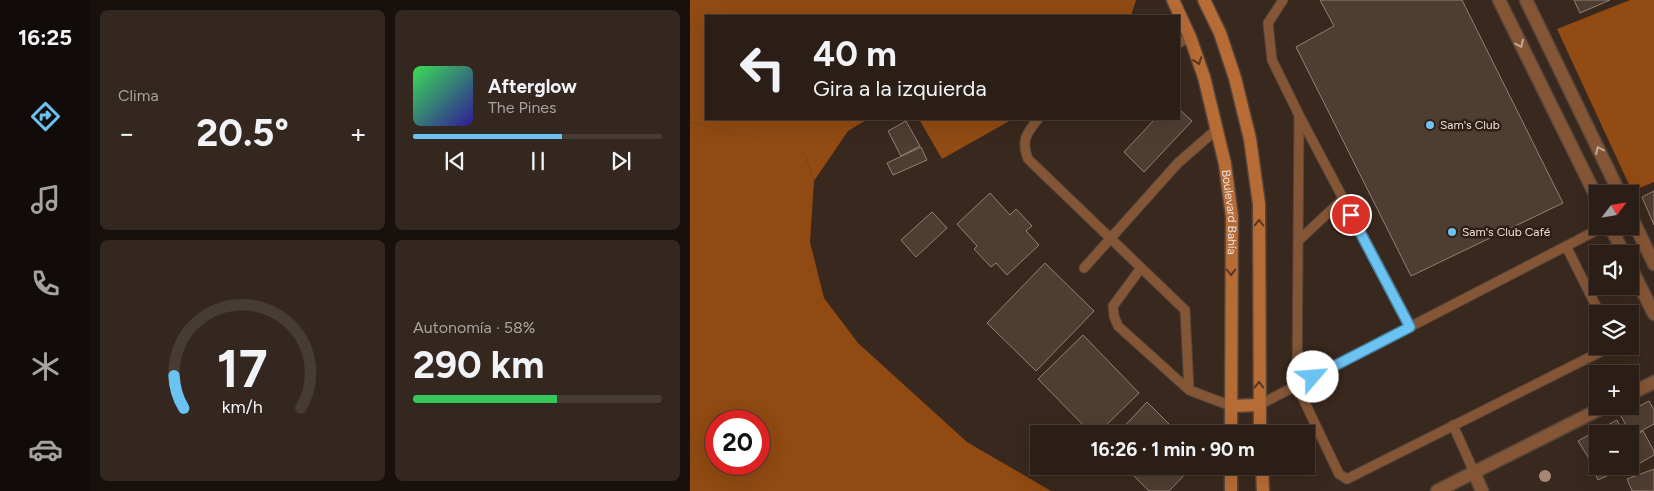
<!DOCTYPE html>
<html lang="es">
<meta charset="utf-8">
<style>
body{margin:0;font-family:Figtree,sans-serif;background:#33271f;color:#f1f3f6;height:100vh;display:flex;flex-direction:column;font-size:19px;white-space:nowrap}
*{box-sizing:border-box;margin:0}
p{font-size:16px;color:#a6a2a1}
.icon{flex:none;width:28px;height:28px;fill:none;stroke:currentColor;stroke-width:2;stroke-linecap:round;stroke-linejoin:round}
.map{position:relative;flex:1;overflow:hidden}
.panel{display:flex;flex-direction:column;gap:10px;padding:10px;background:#18100c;width:600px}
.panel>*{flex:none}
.banner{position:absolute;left:15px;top:15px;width:475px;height:105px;border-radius:0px;box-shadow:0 5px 20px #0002,0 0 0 1px #473c35;background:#2b1e16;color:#f1f3f6;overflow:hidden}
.needle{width:32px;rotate:59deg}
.controls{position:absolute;left:899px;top:185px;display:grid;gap:10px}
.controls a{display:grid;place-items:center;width:50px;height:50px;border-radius:0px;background:#2b1e16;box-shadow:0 5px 20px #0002,0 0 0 1px #473c35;font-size:25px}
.speed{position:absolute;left:15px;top:410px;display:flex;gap:10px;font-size:25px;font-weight:700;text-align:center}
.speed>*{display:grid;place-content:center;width:65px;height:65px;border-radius:50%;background:#2b1e16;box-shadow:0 5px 20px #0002,0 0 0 1px #473c35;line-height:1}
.speed .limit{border:8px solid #d22;background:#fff;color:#111}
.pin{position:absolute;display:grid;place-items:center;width:42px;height:42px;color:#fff;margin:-21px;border:2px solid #fff;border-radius:50%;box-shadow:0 1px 5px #0007}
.me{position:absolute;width:55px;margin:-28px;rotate:63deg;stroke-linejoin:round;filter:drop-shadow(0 0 4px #0008)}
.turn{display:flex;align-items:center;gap:18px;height:105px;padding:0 25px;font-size:22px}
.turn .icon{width:65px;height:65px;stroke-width:2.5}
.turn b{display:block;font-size:35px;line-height:42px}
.big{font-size:38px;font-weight:700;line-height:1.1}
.panel .widget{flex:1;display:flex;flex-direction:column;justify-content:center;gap:8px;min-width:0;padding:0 18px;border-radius:8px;background:#33271f}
.panel .dial{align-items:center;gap:0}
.dial svg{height:130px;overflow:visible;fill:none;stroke:#473c35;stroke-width:7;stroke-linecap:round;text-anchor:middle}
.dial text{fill:#f1f3f6;stroke:none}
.song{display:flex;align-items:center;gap:15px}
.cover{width:60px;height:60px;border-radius:8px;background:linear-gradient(135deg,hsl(130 70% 55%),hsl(250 70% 35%))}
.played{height:5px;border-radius:2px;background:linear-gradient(90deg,#6bc3f2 60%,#473c35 60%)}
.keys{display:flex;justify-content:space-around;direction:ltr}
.heat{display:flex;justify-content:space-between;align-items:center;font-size:28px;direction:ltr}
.charge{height:8px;border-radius:4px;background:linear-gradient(90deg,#34c759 58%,#473c35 0)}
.panel .tiles{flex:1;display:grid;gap:10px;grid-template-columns:repeat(2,1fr)}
.trip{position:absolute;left:340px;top:425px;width:285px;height:50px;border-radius:0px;background:#2b1e16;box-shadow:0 5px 20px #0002,0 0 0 1px #473c35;font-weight:700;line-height:50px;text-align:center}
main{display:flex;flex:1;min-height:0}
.tab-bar{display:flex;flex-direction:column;width:90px;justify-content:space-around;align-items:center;background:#110c09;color:#a6a2a1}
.tab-bar .icon{width:35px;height:35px}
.tab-bar .selected{color:#6bc3f2}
.tab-bar b{font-size:22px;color:#f1f3f6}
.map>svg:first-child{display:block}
.forest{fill:#914b13}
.water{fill:#904a12;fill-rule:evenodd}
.building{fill:#4f3d31;stroke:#947f73}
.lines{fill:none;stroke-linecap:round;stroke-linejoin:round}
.service-casing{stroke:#56453b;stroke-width:11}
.minor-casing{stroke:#56453b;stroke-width:15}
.secondary-casing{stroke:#56453b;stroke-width:15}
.service{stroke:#855636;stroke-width:9}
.minor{stroke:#855636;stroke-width:12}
.secondary{stroke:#b76b35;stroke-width:12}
.tree{fill:#a58773}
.oneway{stroke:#c3a998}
.oneway2{stroke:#58361e}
.route-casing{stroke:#467f9d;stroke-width:12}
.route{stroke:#6bc3f2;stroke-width:9}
.poi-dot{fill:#6bc3f2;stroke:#2f1f14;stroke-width:2}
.labels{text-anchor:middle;stroke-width:5;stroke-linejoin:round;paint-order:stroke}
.poi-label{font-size:12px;fill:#ece0d9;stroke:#2f1f14;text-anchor:start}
.street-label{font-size:12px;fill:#ece0d9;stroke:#2f1f14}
</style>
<main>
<nav class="tab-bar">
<b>16:25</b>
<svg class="icon selected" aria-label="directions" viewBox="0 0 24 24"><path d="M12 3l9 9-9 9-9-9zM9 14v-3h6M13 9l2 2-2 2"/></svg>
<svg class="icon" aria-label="music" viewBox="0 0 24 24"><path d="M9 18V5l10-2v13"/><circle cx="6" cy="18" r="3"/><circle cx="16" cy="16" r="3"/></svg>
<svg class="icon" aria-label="phone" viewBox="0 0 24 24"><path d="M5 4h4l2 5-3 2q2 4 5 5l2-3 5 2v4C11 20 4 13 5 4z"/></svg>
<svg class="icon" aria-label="climate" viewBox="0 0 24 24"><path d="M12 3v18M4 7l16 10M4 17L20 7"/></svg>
<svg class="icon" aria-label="car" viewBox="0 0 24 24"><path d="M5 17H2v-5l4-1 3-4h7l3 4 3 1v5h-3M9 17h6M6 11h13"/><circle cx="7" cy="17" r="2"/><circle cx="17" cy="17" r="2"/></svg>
</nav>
<section class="panel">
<div class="tiles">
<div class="widget"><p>Clima</p>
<div class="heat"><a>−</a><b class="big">20.5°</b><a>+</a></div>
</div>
<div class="widget">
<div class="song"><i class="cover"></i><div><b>Afterglow</b><p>The Pines</p></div></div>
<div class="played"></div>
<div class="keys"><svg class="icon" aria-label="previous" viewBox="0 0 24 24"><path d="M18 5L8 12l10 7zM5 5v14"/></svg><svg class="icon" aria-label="pause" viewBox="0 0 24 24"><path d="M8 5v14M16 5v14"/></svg><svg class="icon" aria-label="next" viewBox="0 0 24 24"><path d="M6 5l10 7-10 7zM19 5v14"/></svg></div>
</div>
<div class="widget dial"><svg viewBox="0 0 100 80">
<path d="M14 69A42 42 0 1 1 86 69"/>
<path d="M14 69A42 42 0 0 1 8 49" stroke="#6bc3f2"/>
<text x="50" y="56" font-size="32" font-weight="700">17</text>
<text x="50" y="72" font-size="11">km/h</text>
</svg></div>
<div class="widget"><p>Autonomía · 58%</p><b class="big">290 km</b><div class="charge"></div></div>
</div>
</section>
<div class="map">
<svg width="964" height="491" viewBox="0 0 964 491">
<rect width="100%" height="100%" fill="#39281d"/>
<path class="forest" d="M0,0h446l-5,16h-425v103h162l-20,12 -34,50 -9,-27 -17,-9 -98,-23z
M940,0h24v182l-22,9 -75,-162z
M229,119h94l-71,40z"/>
<path class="water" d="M0,122l98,22 17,10 9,27 -4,61 14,56 34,45 109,99 84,49h-361zM26,421h43v43h-43z"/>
<path class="building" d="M630,0h142l101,203 -152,73 -115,-229 38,-21z
M884,0h36l-30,13z
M489,109l13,12 -48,51 -20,-20 31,-33h24z
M216,121l14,25 -19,10 -13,-25z
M231,147l6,13 -34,15 -6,-12z
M964,191v34l-12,-28z
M300,193l20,22 6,-6 16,17 -6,5 13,14 -32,30 -11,-12 -5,4 -17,-18 3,-3 -20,-22z
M242,212l15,16 -31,29 -15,-17z
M355,263l49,48 -58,60 -49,-48z
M393,335l56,58 -42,41h-5l-54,-55z
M959,401l5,9v14l-22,12 -11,-20z
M457,402l32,32h-62z
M927,420l7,14h-19l-3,-6z
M909,429l3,5h-4v17l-10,6 -10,-16z
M953,431l11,20v4l-26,15 -3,-4h5v-28z
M908,454v12h20l2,4 -22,10 -10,-22z
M434,466h69l-24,25h-20z
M964,469v22h-22l-5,-12z"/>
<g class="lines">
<g class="service-casing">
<path id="service" d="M593,0l-15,23 4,37 27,55 112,212
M489,43l11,-6
M609,115l-2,271 42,88 8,5 265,-133
M348,119c-12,15 -17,21 -10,40l157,151 4,80
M608,241l45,-42
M876,246l34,68
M394,268l94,-105 39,-34
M451,268l-28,38 1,10 4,10 71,64 42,16
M569,405l346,-179
M763,425l21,47"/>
</g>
<g class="minor-casing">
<path id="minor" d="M809,0l99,200
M836,0l94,194
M940,214l24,50
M920,226l14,28
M940,266l24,48
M940,394l24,-12
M784,472l8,19
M747,491l169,-85"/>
</g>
<g class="secondary-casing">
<g id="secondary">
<path id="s1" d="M483,0l17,37 14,40 21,87 7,53 -1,217"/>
<path d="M514,0l16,33 15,45 15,61 9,65 1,230"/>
<path d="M541,406l28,-1"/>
<path d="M541,466v25"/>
<path d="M572,466l1,25"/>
</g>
</g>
<use href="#service" class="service"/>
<use href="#minor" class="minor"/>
<use href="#secondary" class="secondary"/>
</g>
<circle class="tree" cx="855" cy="476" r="6"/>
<defs><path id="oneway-chevron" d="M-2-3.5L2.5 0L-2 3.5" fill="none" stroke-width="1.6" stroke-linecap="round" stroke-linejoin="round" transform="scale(1.25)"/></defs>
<g class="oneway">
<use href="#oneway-chevron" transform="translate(830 44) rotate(64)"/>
<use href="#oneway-chevron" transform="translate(909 150) rotate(-116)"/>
</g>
<g class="oneway2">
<use href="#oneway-chevron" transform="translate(508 61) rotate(70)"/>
<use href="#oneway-chevron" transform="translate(569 223) rotate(-90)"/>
<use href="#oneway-chevron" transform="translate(541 272) rotate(90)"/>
<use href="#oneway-chevron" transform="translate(569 385) rotate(-90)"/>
</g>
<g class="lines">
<g class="route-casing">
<path id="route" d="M623,377l97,-50 -59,-112"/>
</g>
<use href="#route" class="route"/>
</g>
<g class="poi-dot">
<circle cx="740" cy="125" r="5"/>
<circle cx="762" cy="232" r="5"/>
</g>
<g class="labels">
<g class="poi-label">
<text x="750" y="129">Sam's Club</text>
<text x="772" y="236">Sam's Club Café</text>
</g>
<g class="street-label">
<text dy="4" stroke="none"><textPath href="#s1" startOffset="221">Boulevard Bahía</textPath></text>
</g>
</g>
</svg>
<div class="controls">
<a><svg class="needle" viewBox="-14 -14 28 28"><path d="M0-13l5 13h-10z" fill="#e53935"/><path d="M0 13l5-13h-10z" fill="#a6a2a1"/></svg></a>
<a><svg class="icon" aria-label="sound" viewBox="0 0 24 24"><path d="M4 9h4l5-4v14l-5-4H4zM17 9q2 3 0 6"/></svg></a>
<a><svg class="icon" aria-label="layers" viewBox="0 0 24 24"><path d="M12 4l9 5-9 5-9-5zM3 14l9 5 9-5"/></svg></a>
<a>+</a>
<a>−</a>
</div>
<div class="speed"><div class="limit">20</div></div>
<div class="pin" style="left:661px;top:215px;background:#d93025"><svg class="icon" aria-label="arrive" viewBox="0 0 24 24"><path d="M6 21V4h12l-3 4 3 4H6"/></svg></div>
<svg class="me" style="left:623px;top:377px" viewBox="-20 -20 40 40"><circle r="19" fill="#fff"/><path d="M0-13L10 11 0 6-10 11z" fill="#6bc3f2"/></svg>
<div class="trip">16:26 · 1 min · 90 m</div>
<div class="banner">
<div class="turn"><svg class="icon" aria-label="left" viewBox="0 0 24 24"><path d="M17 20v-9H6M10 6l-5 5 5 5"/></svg><div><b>40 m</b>Gira a la izquierda</div></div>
</div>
</div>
</main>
